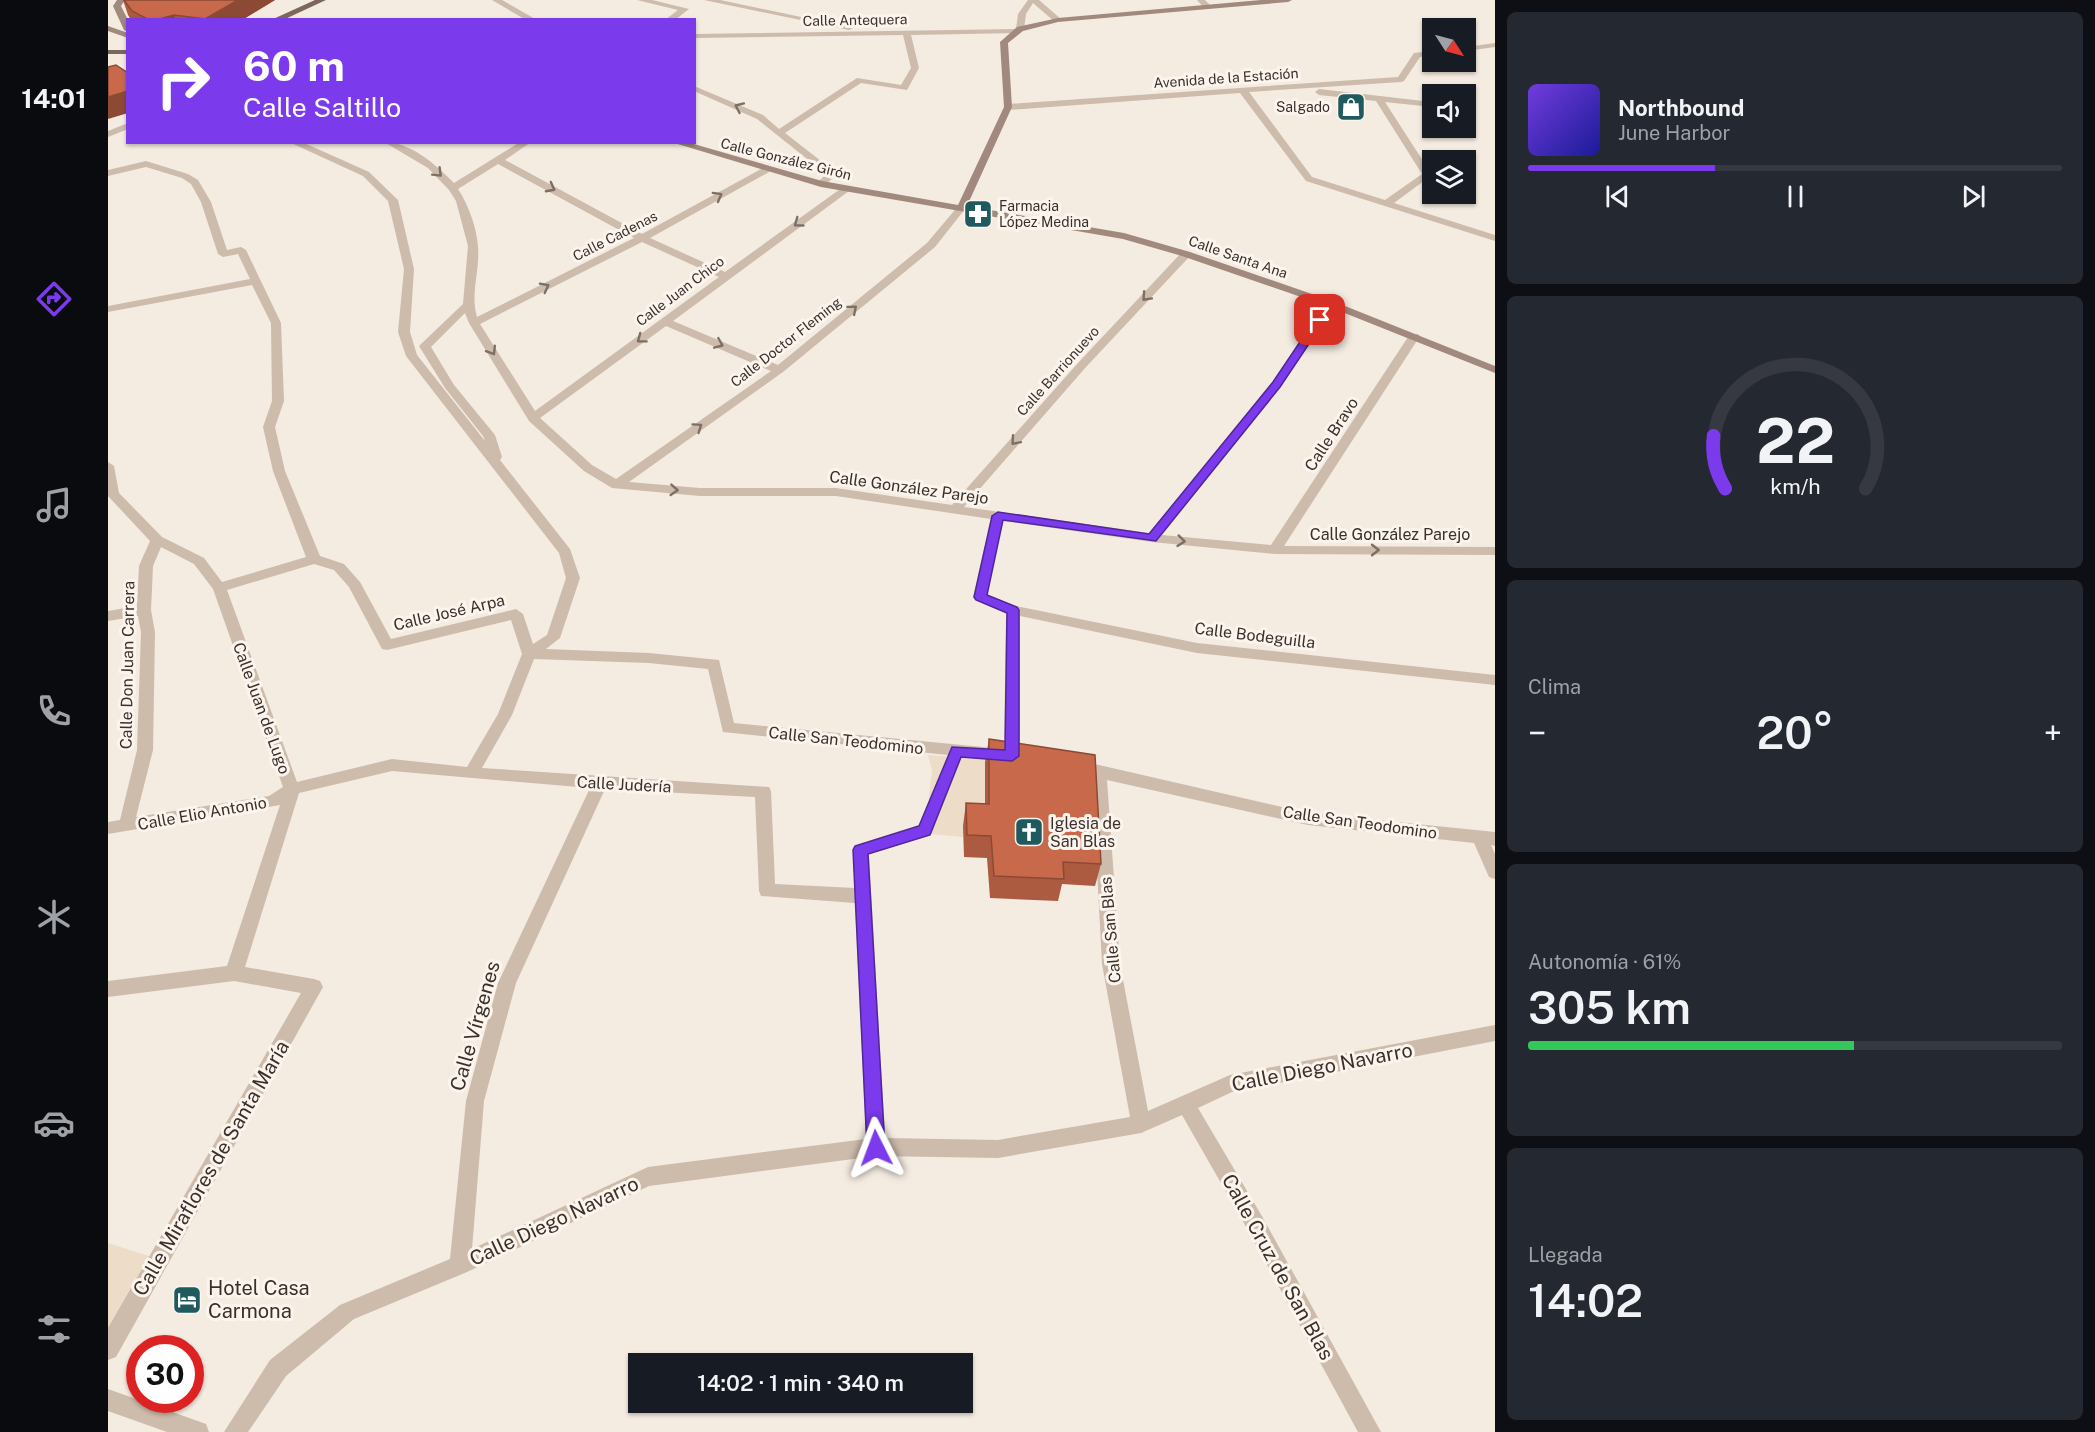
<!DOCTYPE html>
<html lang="es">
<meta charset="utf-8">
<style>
body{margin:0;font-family:"Public Sans",sans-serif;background:#242831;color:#f1f3f6;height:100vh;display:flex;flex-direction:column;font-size:22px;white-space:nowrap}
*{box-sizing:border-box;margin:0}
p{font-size:20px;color:#9ea1a6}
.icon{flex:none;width:33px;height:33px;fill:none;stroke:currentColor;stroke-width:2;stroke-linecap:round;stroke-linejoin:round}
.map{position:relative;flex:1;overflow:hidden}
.details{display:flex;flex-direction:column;gap:12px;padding:12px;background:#0d0f14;width:600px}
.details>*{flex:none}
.top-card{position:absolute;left:18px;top:18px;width:570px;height:126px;border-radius:0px;box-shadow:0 2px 4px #0004;background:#7c3aed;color:#fff;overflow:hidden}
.needle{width:39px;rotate:126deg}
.controls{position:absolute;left:1314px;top:18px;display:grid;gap:12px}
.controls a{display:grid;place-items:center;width:54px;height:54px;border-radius:0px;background:#171b24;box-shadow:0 2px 4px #0004;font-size:30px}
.speed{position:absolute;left:18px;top:1335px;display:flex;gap:12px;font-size:30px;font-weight:700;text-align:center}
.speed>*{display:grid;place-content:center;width:78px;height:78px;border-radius:50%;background:#171b24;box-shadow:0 2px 4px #0004;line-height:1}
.speed .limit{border:9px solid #d22;background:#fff;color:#111}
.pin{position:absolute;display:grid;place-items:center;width:51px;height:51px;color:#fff;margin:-26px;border-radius:12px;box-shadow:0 3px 9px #0006}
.me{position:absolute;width:66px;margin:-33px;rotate:357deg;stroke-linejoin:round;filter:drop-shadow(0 0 4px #0008)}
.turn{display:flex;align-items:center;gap:21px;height:126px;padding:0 18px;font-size:27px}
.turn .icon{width:78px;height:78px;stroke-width:2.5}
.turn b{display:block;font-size:42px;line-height:51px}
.big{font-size:45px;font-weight:600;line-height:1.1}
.details .tile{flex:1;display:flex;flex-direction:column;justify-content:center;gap:9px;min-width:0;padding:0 21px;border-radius:9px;background:#242831}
.details .dial{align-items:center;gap:0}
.dial svg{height:156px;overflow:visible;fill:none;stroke:#363941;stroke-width:7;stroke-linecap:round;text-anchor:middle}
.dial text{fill:#f1f3f6;stroke:none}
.song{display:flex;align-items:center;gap:18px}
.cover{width:72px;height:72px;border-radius:9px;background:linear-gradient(135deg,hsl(260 70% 55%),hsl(240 70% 35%))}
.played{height:6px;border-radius:3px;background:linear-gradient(90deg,#7c3aed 35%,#363941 35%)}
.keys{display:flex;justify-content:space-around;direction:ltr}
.heat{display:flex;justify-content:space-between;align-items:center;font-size:33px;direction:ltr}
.charge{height:9px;border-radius:4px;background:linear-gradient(90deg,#34c759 61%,#363941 0)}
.trip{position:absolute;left:520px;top:1353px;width:345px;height:60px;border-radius:0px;background:#171b24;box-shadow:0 2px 4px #0004;font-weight:600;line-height:60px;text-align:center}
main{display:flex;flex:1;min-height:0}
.dock{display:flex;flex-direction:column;width:108px;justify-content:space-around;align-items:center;background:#090b0e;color:#9ea1a6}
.dock .icon{width:42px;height:42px}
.dock .on{color:#7c3aed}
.dock b{font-size:27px;color:#f1f3f6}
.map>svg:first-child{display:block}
.plaza{fill:#ecdcc8}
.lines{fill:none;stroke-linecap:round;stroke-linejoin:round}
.street{fill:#cdbbac;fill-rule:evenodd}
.secondary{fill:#a18a7d;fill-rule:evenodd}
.primary{fill:#7d675c;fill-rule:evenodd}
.wall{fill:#ac5a40}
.shaded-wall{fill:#8c4a34}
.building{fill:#c8694b;stroke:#8c4a34;stroke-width:1.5}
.oneway{stroke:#7d6f65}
.route{fill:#7c3aed;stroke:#51269a;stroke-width:1.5}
.labels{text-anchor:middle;stroke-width:6;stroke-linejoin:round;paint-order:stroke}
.far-street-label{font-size:14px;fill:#3b302b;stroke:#fbf5ee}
.far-poi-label{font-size:14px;fill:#3b302b;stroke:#fbf5ee;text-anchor:end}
.street-label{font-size:16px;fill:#3b302b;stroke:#fbf5ee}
.poi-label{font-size:16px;fill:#3b302b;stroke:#fbf5ee;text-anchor:start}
.near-street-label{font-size:20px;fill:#3b302b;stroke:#fbf5ee}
.near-poi-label{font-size:20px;fill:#3b302b;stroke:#fbf5ee;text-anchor:start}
</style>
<main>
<nav class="dock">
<b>14:01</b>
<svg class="icon on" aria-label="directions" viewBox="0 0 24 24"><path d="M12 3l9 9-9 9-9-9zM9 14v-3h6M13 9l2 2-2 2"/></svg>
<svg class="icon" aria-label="music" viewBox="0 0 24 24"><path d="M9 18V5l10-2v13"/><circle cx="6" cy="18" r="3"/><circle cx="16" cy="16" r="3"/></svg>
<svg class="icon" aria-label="phone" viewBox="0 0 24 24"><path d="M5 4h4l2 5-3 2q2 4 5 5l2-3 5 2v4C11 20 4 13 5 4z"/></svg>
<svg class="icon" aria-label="climate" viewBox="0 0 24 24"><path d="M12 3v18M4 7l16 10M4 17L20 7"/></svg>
<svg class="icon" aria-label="car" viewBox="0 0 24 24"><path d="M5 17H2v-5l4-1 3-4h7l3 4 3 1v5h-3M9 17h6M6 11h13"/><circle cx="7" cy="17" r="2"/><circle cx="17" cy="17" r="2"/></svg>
<svg class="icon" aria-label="filters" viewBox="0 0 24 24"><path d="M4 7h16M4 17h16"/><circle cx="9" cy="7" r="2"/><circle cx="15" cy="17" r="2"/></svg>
</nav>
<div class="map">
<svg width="1387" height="1432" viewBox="0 0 1387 1432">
<rect width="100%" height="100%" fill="#f4ebe1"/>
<path class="plaza" d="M820,755l57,4v67h-22v11l-32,-3 -4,-21 5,-43z
M0,1243l44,14 -44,80z"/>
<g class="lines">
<path class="street" d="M384,0h10l35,20h-11z
M529,0h15l37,9 -14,11h-10l13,-10z
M596,0h16l133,28 -4,2z
M920,0h11l23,20 -7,2 -22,-19 -7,11 -2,15 -5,4 -108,2 8,33 -12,22 -46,-7 -76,50 50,39v4l-11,10 -8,-2 10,-10 -69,-55 -63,-28v-5l69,29 16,14 78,-51 44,7 10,-17 -8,-33 -209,3v-4l322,-5 2,-15z
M1089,0h8l7,7 -7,2z
M1387,43v4l-29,4v-4z
M1324,51v4l-12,2 -16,24 -3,1 -152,10 63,85 73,23 37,-26 -46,-73 -57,-6 -4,-3 4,-3 113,13v5l-47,-5 47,73 -38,28 101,32v6l-189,-60 -66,-88 -232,17 -4,-3 4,-3 390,-27 16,-24z
M20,123v6l-20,8v-6z
M181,142h13l67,30 29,28 16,69 -4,63 7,23 68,86 -2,-5 -38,-48 -26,-42 44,-42 5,-58 -12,-45 -7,-11 -21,-22 -44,-26c27,0 52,23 70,41l66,-41h11l-26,18 137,74 121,-66h6v4l-119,66 75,34 118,-85h6v4l-176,130 105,44 149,-122 32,-38h6v4l-30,38 -152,125 -154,110 71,6h136l116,17 126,-142 104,-111 4,-1 5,3 -1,2 -104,111 -122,140 185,26 124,-150 54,-81h8l1,2 -55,83 -119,148 109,10 139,-211h8l2,2 -136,210 211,1v8l-220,-1 -123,-12 -149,-21 -16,74 29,11 181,37 298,32v10l-298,-32 -177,-37v140l-3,4 -5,2 -50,-5 -31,78 -62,19 16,284 113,2 132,-23 -28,-153 -10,-188 -21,-5 -3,-4 3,-4 5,-2 23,4 209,48 187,19v14l-4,-1 4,9v25l-6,-2 -15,-34 -166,-18 -201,-45 13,184 28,147 82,-36 265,-50v16l-263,51 -34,16 65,110 118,214h-23l-109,-200 -67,-117 -41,18 -143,25 -122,-2 -227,30 -182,86 -113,47 -68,57 -38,56h-24l46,-72 70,-55 110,-46 16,-158 32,-118 92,-195 -198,-17 -93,22 -54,174 69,12 6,2 3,6 -207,370 -8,3v-32l193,-335 -67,-12 -126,16v-16l119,-15 53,-161 -172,29v-12l12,-2 17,-70 4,-118 -3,-16 -30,5v-10l29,-5 2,-40 11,-25 -42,-45v-34l6,4 5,27 43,44 42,21 18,24 84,-25 -33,-86 -10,-44 9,-26 -1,-78 -19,-38 -144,27v-6l142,-27 -12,-25 -15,3 -5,-3 -17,-52 -10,-18 -9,-6 -36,-11 -38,9v-6l38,-9 42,13 10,6 13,22 16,48 14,-3 5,3 35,73 3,78 -9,26 10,44 35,85 24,8 16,18 31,57 125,-30 7,5 10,30 14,-9 19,-57 -7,-25 -153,-197 -8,-24 6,-63 -16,-68 -25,-25zM390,164l136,74 -157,79c-7,-23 3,-46 1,-70 -1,-19 -10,-43 -20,-58zM534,242l77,35 -184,134 -55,-87zM357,313l4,10 60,98 55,50 28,17 88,8h136l155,23 -18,78 2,3 31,13 -2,136 -270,-26 -15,-63 -70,-7 -103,-4 14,-11 20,-60 -10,-29 -70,-89 2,-3 -7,-22 -41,-50 -23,-38zM558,326l105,45 -155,108 -24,-14 -52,-47zM53,547l33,17 19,25 70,198 -14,9 -133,21 17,-67 2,-118 -4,-22 2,-44zM206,564l20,6 15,17 33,62 5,1 124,-30 11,34 -24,60 -31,53 -75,-8 -95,23 -70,-192zM426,659l115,4 59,6 15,63 225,23 -29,70 -64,20 -2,5 2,38 -80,-4 -4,-93 -2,-4 -287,-19 30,-53zM497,789l150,8 4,94 2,5 94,7 11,236 -218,28 -176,82 12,-148 32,-118z
M0,1389l98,35 3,8h-42l-59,-21z"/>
<path class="secondary" d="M9,0h8l-4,6 7,14v12l-4,-2 -11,-24z
M1153,0h31l-4,2 -230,20 -35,9 -15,12 4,64 -45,99 157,27 66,19 145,50 160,64v7l-168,-67 -145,-50 -59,-17 -302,-52 -150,-45h16l135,39 136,24 46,-98 -4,-65 17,-15 41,-9z
M0,26l20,7v5l-20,-7z"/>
<path class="primary" d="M207,0h11l-43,20h-12z
M0,50h20v4h-20z"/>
</g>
<path class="wall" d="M15,0h152l-33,20h-111l-3,-5z
M881,739l112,125 -6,22 -33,-2 -4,17 -68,-3 -3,-40 -23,-1 -1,-31 3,-23 19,1v-42z"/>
<path class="shaded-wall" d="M130,0h37l-33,20h-37z
M66,15l2,5h-20z
M20,91v22l-20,6v-22z"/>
<path class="building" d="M16,0h114l-33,19 -31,-4 -18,5h-7l-17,-9z
M8,65l12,8v18l-20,6v-30z
M881,739l106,16 6,109 -38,-2 1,17 -70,-3 -3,-40 -24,-1 -1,-32 23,1z"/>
<defs><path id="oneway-chevron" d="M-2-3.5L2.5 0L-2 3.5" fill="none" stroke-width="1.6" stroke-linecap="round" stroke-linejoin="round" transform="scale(1.5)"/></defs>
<g class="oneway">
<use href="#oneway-chevron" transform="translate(631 107) rotate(-156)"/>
<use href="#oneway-chevron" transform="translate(330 173) rotate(45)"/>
<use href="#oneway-chevron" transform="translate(443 188) rotate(28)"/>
<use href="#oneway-chevron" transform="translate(610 196) rotate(-29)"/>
<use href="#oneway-chevron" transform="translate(690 223) rotate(144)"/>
<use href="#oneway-chevron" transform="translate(437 287) rotate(-27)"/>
<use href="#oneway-chevron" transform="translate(1038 297) rotate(133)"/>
<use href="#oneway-chevron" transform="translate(745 309) rotate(-40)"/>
<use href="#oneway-chevron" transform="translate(533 339) rotate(143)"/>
<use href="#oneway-chevron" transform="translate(611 344) rotate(23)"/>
<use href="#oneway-chevron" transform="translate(384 351) rotate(58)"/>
<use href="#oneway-chevron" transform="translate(590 427) rotate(-35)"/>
<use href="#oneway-chevron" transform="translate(907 441) rotate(131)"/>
<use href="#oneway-chevron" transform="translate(566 490) rotate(4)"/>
<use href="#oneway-chevron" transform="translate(1073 541) rotate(6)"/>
<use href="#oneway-chevron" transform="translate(1267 550)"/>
</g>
<path class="route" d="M1208,318l9,2 -45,67 -124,154 -153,-21 -16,75 30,12 2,3v146l-7,5 -51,-4 -31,78 -62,19 17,294 -3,6 -6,2 -6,-2 -3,-6 -14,-298 2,-4 64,-20 33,-79 53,3 2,-137 -31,-13 -2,-3 18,-81 6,-4 151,22 124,-152z"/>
<defs>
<g id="shop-square" transform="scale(1.5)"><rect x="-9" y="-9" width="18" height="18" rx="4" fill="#1f5a5e" stroke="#fbf5ee"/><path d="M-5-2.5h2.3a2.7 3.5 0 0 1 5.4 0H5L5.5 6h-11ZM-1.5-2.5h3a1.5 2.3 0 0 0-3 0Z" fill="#fff"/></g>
<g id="pharmacy-square" transform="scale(1.5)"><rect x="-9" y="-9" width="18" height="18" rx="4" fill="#1f5a5e" stroke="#fbf5ee"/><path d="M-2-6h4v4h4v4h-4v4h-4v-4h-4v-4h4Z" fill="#fff"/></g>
<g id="church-square" transform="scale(1.5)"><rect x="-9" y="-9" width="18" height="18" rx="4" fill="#1f5a5e" stroke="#fbf5ee"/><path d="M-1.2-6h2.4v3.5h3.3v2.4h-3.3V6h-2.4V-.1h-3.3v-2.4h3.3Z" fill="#fff"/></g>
<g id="hotel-square" transform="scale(1.5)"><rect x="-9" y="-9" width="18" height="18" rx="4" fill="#1f5a5e" stroke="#fbf5ee"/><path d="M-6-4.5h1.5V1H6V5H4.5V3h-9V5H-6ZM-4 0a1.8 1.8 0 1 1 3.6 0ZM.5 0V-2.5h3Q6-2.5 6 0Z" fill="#fff"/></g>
</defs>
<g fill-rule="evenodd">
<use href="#shop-square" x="1243" y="107"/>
<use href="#pharmacy-square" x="870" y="214"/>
<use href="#church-square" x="921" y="832"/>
<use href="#hotel-square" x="79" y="1300"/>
</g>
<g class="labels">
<g class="far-street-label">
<text transform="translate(747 20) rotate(-1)" y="5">Calle Antequera</text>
<text transform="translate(1118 78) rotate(-4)" y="5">Avenida de la Estación</text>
<text transform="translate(678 159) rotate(14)" y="5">Calle González Girón</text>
<text transform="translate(507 236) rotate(-27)" y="5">Calle Cadenas</text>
<text transform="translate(1130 257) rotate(19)" y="5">Calle Santa Ana</text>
<text transform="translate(572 291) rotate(-37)" y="5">Calle Juan Chico</text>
<text transform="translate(678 342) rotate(-38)" y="5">Calle Doctor Fleming</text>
<text transform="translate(950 371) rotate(-48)" y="5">Calle Barrionuevo</text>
</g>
<g class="far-poi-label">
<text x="1222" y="112">Salgado</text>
<text x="891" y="211" text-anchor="start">Farmacia<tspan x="891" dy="16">López Medina</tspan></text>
</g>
<g class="street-label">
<text transform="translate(1223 434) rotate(-57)" y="6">Calle Bravo</text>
<text transform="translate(801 487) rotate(8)" y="6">Calle González Parejo</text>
<text x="1282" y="540">Calle González Parejo</text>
<text transform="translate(341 612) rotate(-13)" y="6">Calle José Arpa</text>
<text transform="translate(1147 635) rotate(7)" y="6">Calle Bodeguilla</text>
<text transform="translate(19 665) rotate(-89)" y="6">Calle Don Juan Carrera</text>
<text transform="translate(154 708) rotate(70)" y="6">Calle Juan de Lugo</text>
<text transform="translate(738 740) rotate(6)" y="6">Calle San Teodomino</text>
<text transform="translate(516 784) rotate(3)" y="6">Calle Judería</text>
<text transform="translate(94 813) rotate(-10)" y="6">Calle Elio Antonio</text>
<text transform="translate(1252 822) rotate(8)" y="6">Calle San Teodomino</text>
<text transform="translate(1002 930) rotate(-95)" y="6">Calle San Blas</text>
</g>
<g class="poi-label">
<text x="942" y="829">Iglesia de<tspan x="942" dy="18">San Blas</tspan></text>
</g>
<g class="near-street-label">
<text transform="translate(367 1026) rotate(-74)" y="7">Calle Vírgenes</text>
<text transform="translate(1214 1067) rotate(-11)" y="7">Calle Diego Navarro</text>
<text transform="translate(103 1168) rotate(-60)" y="7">Calle Miraflores de Santa María</text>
<text transform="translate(446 1221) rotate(-25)" y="7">Calle Diego Navarro</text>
<text transform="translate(1170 1267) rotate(61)" y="7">Calle Cruz de San Blas</text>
</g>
<g class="near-poi-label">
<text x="100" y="1295">Hotel Casa<tspan x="100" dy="23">Carmona</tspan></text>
</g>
</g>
</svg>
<div class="controls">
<a><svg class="needle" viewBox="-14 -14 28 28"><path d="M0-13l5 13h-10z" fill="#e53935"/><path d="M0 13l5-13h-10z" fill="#9ea1a6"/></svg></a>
<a><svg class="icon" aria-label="sound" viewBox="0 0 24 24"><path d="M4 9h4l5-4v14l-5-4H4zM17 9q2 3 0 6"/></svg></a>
<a><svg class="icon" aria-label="layers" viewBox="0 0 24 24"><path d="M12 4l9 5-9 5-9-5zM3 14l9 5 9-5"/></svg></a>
</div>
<div class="speed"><div class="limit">30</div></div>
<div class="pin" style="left:1212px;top:320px;background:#d93025"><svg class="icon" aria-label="arrive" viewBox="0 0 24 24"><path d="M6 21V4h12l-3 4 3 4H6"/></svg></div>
<svg class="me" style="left:768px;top:1148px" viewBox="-20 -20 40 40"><path d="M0-17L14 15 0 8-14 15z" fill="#7c3aed" stroke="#fff" stroke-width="4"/></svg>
<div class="trip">14:02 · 1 min · 340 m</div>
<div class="top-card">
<div class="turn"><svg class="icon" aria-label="right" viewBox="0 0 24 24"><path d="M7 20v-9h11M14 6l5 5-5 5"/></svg><div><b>60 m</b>Calle Saltillo</div></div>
</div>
</div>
<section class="details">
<div class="tile">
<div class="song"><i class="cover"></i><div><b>Northbound</b><p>June Harbor</p></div></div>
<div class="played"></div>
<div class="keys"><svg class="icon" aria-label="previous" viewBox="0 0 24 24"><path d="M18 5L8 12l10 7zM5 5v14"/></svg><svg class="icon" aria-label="pause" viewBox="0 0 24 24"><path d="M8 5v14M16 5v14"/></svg><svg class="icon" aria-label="next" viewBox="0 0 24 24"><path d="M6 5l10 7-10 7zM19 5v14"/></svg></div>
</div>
<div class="tile dial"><svg viewBox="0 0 100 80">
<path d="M14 69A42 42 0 1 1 86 69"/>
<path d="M14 69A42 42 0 0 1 8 42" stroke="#7c3aed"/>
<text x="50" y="56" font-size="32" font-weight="700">22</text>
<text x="50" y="72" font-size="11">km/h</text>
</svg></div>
<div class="tile"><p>Clima</p>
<div class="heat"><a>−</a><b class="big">20°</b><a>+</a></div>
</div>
<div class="tile"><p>Autonomía · 61%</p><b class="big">305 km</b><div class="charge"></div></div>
<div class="tile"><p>Llegada</p><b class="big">14:02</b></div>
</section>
</main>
